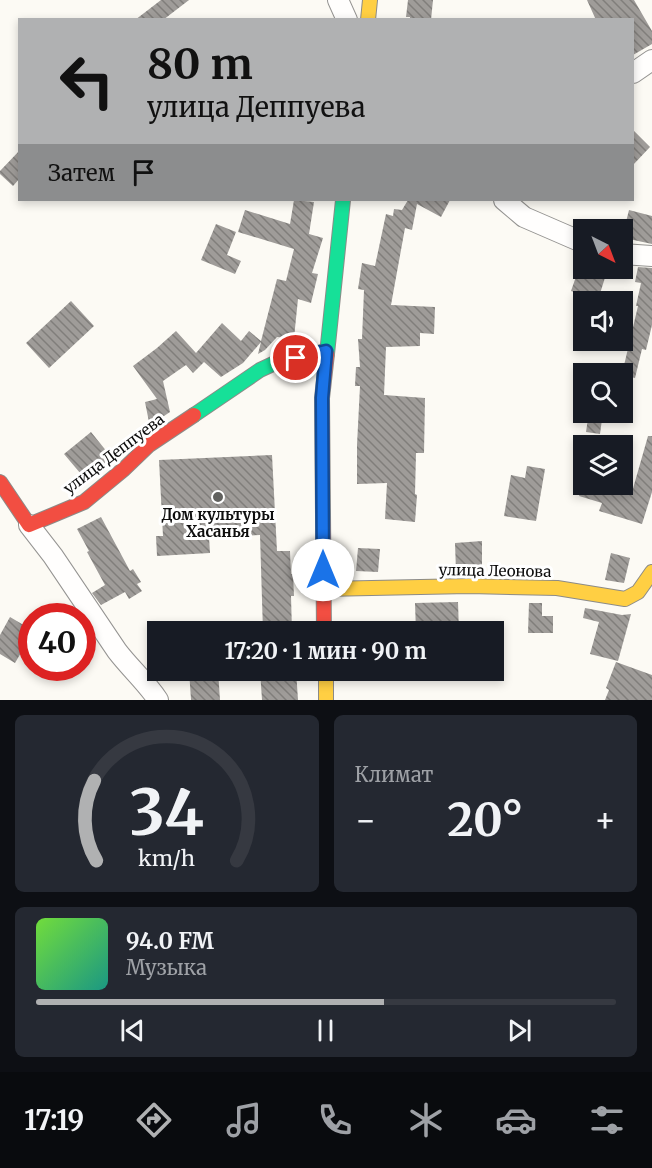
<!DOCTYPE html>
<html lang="ru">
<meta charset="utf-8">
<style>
body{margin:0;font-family:Merriweather,serif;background:#242831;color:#f1f3f6;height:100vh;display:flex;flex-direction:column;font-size:22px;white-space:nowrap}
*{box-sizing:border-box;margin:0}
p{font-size:20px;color:#9ea1a6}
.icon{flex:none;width:33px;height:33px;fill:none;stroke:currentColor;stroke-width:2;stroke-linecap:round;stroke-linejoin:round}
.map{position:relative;height:700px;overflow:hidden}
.sheet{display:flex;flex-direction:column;gap:15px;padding:15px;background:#0d0f14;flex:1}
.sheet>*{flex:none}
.guide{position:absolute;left:18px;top:18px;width:616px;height:183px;border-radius:0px;box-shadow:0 3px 9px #0003;background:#b0b1b2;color:#111;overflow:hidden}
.needle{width:39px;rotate:138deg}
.buttons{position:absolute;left:573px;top:219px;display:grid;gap:12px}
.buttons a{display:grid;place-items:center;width:60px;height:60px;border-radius:0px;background:#171b24;box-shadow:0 3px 9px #0003;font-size:30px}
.speed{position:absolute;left:18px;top:603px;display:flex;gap:12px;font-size:30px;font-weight:700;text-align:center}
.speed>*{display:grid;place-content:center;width:78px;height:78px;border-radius:50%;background:#171b24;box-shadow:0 3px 9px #0003;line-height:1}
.speed .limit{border:9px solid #d22;background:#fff;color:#111}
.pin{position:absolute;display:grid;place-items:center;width:51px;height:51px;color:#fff;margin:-26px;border:3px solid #fff;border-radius:50%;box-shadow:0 2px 6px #0007}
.me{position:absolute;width:66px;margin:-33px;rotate:0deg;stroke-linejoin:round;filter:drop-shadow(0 0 4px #0008)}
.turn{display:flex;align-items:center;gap:21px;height:126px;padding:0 30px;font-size:27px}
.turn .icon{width:78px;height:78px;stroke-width:2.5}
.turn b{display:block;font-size:42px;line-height:51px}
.then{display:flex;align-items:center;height:57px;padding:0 30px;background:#0003;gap:12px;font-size:22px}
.big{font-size:45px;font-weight:700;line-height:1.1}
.sheet .card{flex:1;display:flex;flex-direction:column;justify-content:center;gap:9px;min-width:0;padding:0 21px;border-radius:9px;background:#242831}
.sheet .dial{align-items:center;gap:0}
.dial svg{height:156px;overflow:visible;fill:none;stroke:#363941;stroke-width:7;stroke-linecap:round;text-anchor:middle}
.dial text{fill:#f1f3f6;stroke:none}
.song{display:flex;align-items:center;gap:18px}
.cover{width:72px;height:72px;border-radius:9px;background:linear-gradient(135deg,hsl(100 70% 55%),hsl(170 70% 35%))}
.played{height:6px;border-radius:3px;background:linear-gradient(90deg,#b0b1b2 60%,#363941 60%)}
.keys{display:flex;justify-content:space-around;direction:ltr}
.heat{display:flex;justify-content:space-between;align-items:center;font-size:33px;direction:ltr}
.sheet .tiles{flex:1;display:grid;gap:15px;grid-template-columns:1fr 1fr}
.card:last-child{grid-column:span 2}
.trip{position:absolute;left:147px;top:621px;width:357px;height:60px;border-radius:0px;background:#171b24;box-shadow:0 3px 9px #0003;font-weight:700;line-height:60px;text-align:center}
.menu{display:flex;height:96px;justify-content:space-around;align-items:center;background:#090b0e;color:#9ea1a6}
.menu .icon{width:42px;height:42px}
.menu .current{color:#b0b1b2}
.menu b{font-size:27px;color:#f1f3f6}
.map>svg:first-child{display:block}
.building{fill:url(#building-back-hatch)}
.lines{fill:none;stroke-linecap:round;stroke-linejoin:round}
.street-casing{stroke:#959492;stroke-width:22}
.fast-casing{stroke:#8c8b88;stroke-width:16}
.slow-casing{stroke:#8c8b88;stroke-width:16}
.jam-casing{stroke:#8c8b88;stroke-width:16}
.street{stroke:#fffefd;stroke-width:20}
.fast{stroke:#16e098;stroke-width:14}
.slow{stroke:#ffcf43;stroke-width:14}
.jam{stroke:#f24e42;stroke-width:14}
.route-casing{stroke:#114b97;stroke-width:15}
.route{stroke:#1a73e8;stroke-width:10}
.poi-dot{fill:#61615e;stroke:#fff;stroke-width:2}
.labels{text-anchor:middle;stroke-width:6;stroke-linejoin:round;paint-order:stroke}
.street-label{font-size:15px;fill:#0e0e0e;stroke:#fff}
.poi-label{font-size:15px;font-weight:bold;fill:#0e0e0e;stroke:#fff}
</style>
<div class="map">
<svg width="652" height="700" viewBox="0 0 652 700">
<defs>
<pattern id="building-back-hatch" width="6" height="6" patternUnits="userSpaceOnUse" patternTransform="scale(1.5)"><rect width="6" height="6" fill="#9f9c99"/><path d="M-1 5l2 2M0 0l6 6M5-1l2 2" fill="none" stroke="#807e7b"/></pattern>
</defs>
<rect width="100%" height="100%" fill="#fcfaf4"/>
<path class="building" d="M161,0h28l-26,20h-28z
M408,0h25l-2,20h-21v-3h-4z
M587,0h47l18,31v13l-19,11v-35h-37z
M633,130l17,17 -17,18z
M20,150v28l-7,8 -13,-12v-3z
M294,200l20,2 -5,32 14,4 -11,35 6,1 -7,29 -13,-4 -4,39 -17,-1 -12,13 -7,4 3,-12 -18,21 -22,14 -17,-15 -11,11 -7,-8 -23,16 7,31 -12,8 -9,2 -4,-20 12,-3 -24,-33 24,-18 19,-17 20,22 26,-30 19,18 8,-10 12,10 16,-62 9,2 8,-32 -56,-17 7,-22 45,14z
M408,200h42l-9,17 -24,-13 -5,26 -7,-2 -14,77 44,2 -1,27 -14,-1v13l-34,1 -2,48 41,3 -1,55h-8l-1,41 2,1 -2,27 -30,-3 2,-36 -30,1v-39l3,-59h-5l1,-19h4l-2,-28h4l2,-49 -6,-1 4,-26 13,3 11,-52 7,2 1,-7 8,1z
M629,210l23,6v28l-23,-5 1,-7 -6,-2z
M216,224l20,8 -9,23 14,6 -6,13 -34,-14z
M638,267l14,1v57l-6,25 -4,-1 -7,29 -13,-3v-1l16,-68h-2l5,-23 -6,-1z
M579,268h29l-10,32 -27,-9z
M71,301l23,25 -45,42 -23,-25z
M589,412h14l-3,22 -14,-2z
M91,432l21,26 -26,22 -22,-26z
M648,436h4v56l-10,32 -43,-13 3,-8 -23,-7 4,-12h26l23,8z
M272,455l5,96h13l1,23h2l1,22h-3l1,36h-29l-3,-97 -51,2 1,16 -53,3 -1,-20h7l-4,-76z
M527,466l18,3 -9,52 -32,-5 7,-41 14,3z
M101,517l29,54 3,-2 8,13 -4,2 5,7 -13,8 -4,-7 -24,13 -9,-12 13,-8 -18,-33 2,-1 -12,-22z
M482,541v30h-26l-1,-28z
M358,548l22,1 -2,23 -22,-1z
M611,553l19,5 -6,25 -19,-3z
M458,602l1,30h-43l-1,-29z
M529,603h13v13h11v17h-25z
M585,608l37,7 9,-1 -13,47 -28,-7 9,-32 -16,-4z
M10,617l22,13v4l-17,29 -15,-9v-19z
M616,662l36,13v25h-47l4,-10 -3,-2z
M189,670h29l2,30h-29z
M260,670h36l2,30h-36z"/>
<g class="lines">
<g class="street-casing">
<path id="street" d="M338,0l9,20
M633,73l19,-13
M504,200l20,17 60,26
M622,254l30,2
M29,525l24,31 64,95c13,17 29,31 41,49"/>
</g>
<g class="fast-casing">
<path id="fast" d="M327,354l16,-154
M194,415l66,-45 15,-7 51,-12"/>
</g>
<g class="slow-casing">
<path id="slow" d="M368,20l2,-20
M323,589l146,-3 88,2 68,11 13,-7 14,-20
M326,670v30"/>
</g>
<g class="jam-casing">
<path id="jam" d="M0,482l29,43 55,-23 40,-33 25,-24 45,-30
M324,632l-2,-234 5,-44"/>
</g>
<use href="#street" class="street"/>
<use href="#fast" class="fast"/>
<use href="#slow" class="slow"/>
<use href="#jam" class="jam"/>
</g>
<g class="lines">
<g class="route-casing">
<path id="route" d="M296,358l30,-7 -4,47 1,172"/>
</g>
<use href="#route" class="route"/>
</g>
<circle class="poi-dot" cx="218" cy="497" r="6"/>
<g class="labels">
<g class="street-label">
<text transform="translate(114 454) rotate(-37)" y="5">улица Деппуева</text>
<text transform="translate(495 571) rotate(1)" y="5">улица Леонова</text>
</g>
<g class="poi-label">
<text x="218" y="520">Дом культуры<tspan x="218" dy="17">Хасанья</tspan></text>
</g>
</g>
</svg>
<div class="buttons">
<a><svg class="needle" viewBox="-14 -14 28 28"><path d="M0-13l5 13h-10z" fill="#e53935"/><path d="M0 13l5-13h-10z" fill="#9ea1a6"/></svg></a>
<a><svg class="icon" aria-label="sound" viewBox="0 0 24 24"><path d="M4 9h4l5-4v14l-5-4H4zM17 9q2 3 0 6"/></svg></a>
<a><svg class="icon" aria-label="search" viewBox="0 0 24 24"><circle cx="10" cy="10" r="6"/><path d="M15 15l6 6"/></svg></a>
<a><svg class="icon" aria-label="layers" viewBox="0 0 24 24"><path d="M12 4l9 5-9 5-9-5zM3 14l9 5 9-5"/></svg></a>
</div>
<div class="speed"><div class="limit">40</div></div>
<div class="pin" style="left:296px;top:358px;background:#d93025"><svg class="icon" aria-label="arrive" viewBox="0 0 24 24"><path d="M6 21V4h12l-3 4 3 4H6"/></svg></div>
<svg class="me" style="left:323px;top:570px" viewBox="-20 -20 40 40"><circle r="19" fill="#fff"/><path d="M0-13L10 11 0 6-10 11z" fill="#1a73e8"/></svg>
<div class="trip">17:20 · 1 мин · 90 m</div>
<div class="guide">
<div class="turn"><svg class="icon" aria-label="left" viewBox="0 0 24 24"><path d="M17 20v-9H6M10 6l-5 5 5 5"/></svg><div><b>80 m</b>улица Деппуева</div></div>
<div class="then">Затем<svg class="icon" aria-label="arrive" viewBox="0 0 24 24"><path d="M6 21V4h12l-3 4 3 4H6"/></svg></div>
</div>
</div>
<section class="sheet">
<div class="tiles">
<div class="card dial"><svg viewBox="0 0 100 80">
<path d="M14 69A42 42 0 1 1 86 69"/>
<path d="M14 69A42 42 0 0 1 13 28" stroke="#b0b1b2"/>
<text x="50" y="56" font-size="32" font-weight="700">34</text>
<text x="50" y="72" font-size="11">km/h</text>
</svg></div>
<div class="card"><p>Климат</p>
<div class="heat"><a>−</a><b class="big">20°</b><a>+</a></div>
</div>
<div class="card">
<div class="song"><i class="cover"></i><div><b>94.0 FM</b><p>Музыка</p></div></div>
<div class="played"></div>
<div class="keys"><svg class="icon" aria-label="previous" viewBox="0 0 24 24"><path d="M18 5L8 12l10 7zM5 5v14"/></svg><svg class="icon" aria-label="pause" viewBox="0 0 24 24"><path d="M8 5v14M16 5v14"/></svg><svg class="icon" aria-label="next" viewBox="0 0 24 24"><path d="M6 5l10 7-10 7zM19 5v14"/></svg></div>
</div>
</div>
</section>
<nav class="menu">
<b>17:19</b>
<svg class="icon current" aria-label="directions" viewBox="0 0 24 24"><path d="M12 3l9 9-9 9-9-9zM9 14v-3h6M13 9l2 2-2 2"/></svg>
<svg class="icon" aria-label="music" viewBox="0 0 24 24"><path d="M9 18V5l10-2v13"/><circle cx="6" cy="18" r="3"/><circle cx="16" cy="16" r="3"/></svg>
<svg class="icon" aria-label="phone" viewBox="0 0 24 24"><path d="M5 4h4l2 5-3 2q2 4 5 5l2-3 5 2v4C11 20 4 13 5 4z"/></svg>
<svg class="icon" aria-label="climate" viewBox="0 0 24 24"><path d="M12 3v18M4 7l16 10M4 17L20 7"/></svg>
<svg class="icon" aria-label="car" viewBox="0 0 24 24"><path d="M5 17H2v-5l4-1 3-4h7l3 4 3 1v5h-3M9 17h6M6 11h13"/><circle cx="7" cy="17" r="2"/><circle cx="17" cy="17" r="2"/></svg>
<svg class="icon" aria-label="filters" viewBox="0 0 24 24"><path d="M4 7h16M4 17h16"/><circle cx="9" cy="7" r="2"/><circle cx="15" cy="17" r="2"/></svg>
</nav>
